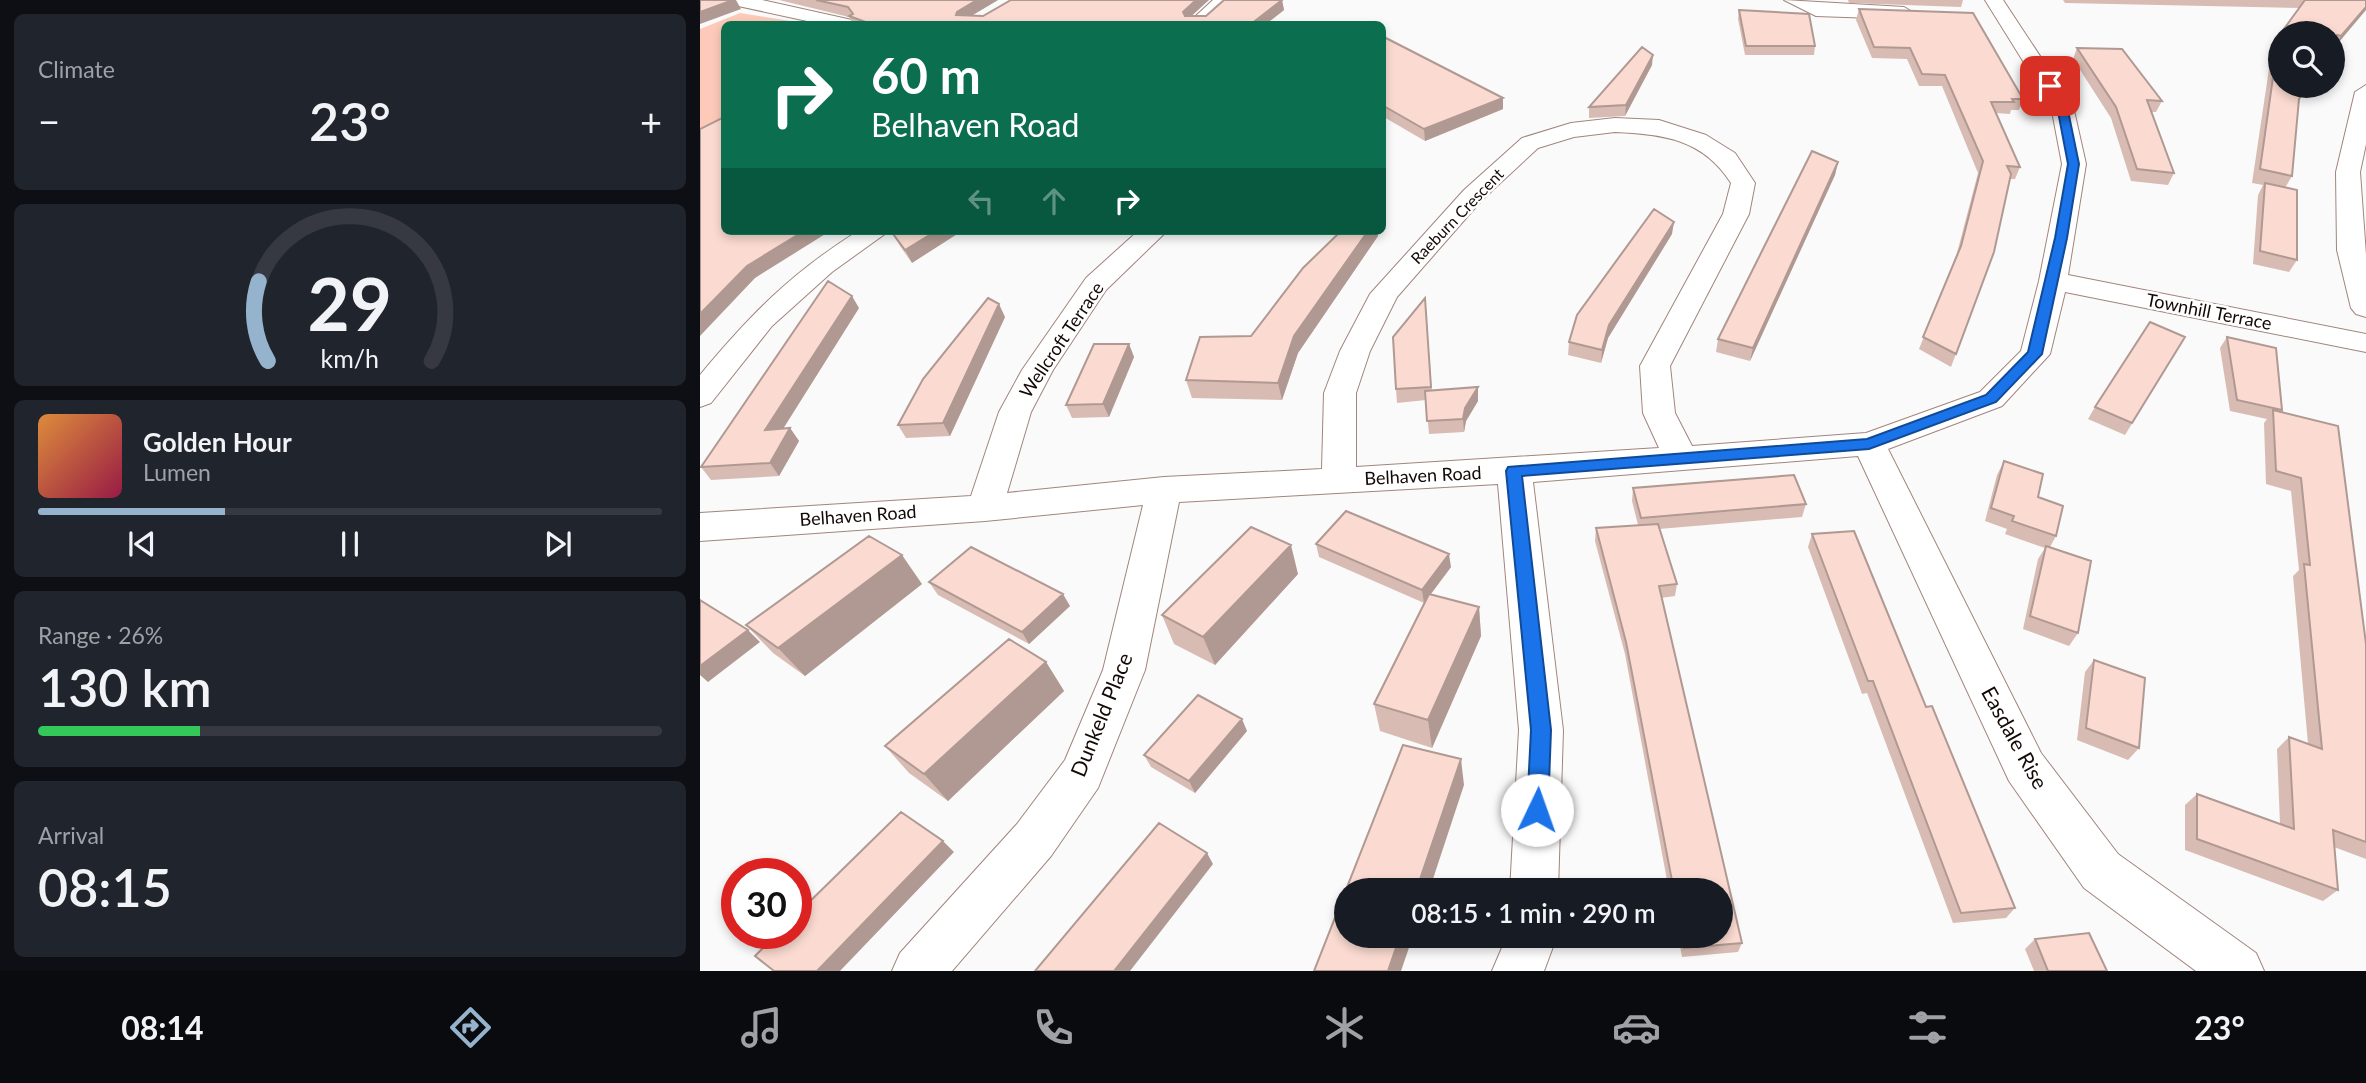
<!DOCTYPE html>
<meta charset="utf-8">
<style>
body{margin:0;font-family:Lato,sans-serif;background:#20242c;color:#f1f3f6;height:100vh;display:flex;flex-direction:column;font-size:26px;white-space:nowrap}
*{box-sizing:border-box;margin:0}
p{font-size:23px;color:#9ea1a6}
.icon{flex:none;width:38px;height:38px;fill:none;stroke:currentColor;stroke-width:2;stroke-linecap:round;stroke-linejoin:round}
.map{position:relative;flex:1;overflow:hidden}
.side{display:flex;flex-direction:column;gap:14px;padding:14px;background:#0d0f14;width:700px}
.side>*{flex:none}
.guide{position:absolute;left:21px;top:21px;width:665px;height:214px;border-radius:10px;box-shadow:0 4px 10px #0003;background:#0b6e4f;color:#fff;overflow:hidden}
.buttons{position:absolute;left:1568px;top:21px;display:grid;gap:14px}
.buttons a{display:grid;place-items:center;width:77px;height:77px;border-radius:50%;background:#171b24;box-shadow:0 4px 10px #0003;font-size:35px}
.speed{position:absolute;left:21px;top:858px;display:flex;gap:14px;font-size:35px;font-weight:700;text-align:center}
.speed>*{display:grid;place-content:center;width:91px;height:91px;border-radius:50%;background:#171b24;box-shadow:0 4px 10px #0003;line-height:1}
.speed .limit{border:10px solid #d22;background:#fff;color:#111}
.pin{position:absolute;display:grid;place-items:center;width:60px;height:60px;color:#fff;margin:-30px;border-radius:14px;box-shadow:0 4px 10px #0006}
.me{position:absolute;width:77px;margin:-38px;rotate:3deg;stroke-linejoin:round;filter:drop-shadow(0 0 5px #0008)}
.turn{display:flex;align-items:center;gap:24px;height:147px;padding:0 35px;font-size:32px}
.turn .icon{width:91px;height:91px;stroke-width:2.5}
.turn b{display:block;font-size:49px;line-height:60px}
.lanes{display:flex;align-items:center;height:66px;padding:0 35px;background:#0003;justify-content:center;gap:35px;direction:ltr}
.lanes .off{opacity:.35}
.big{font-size:52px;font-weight:600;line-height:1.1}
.side .tile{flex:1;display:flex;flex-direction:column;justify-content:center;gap:10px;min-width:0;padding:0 24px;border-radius:10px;background:#20242c}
.side .dial{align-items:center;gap:0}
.dial svg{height:182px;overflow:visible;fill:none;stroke:#363941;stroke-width:7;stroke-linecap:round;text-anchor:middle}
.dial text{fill:#f1f3f6;stroke:none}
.song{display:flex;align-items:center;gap:21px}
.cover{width:84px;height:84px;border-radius:10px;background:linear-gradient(135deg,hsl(30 70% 55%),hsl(340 70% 35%))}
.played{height:7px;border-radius:4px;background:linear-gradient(90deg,#96b3cd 30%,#363941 30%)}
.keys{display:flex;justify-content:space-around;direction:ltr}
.heat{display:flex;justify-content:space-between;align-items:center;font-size:38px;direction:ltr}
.charge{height:10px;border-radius:5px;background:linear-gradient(90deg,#34c759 26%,#363941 0)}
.trip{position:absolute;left:634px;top:878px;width:399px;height:70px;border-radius:35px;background:#171b24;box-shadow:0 4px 10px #0003;font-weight:600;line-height:70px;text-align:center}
.tab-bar{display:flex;height:112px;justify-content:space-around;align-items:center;background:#090b0e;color:#9ea1a6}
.tab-bar .icon{width:49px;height:49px}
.tab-bar .selected{color:#96b3cd}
.tab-bar b{font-size:32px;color:#f1f3f6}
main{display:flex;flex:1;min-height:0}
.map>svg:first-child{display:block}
.green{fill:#fdcab9}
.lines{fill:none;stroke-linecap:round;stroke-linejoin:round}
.minor-casing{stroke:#a1857c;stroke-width:2}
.minor{fill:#fff;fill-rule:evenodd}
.wall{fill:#d8bcb4}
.shaded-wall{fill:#b09992}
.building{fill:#fbdbd1;stroke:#b09992;stroke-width:2}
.route{fill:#1a73e8;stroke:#114b97;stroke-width:2}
.labels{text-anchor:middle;stroke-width:5;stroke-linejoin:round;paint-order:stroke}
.far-street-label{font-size:16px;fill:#130907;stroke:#fff}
.street-label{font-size:18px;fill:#130907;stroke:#fff}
.near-street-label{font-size:21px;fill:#130907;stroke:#fff}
</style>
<main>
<section class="side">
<div class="tile"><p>Climate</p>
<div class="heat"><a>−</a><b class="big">23°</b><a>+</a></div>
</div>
<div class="tile dial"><svg viewBox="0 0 100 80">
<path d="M14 69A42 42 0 1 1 86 69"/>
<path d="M14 69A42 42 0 0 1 10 34" stroke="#96b3cd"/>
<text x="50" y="56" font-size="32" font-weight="700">29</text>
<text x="50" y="72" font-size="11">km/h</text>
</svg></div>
<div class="tile">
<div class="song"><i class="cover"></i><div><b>Golden Hour</b><p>Lumen</p></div></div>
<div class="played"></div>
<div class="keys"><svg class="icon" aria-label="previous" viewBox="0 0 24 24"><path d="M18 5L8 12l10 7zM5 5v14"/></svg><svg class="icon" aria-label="pause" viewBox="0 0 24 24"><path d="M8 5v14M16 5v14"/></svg><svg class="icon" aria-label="next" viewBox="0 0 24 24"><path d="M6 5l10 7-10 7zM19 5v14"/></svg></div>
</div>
<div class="tile"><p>Range · 26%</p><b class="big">130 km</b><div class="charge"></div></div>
<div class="tile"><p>Arrival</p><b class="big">08:15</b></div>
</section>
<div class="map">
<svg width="1666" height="971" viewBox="0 0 1666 971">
<rect width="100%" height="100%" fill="#fafafa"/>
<path class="green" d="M40,13l69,11h-85v102l-24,12v-109z"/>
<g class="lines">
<g class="minor-casing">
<path id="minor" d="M27,0h35l90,20 3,4h-34l-92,-20z
M513,0h20l-26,24h-20z
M1084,0l120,7 10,6 -10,6 -88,-3z
M1285,0h18l70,106 13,58 -18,111 298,59v18l-301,-60 -15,62 -48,52 -114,43 153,304 77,101 138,99 8,18h-68l-112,-83 -75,-107 -151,-325 -325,26 30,248 -5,161h-48l9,-161 -21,-246 -319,18 -34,168 -47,118 -47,68 -99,115h-60l8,-18 117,-129 48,-64 38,-90 40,-165 -158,16 -285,20v-28l271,-17 28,-84 23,-42 64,-92 52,-47h29l-61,59 -53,80 -22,42 -24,81 157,-16 158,-8 2,-76 16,-42 30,-57 94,-104 58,-52 49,-15 44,-5 44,2 47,15 29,18 20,30 -6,31 -79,152 5,47 17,33 174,-13 114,-41 41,-41 18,-70 23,-117 -11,-58zM915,132c48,2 88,7 116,51l-8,31 -83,152 3,47 16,35 -303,19v-74l14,-42 27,-54 85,-97 56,-52 36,-11z
M1666,85v59l-6,28 6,83v62l-10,-3 -5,-6 -14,-58 -1,-78 19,-80z
M158,231h31l-57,41 -60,54 -61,77 -11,4v-32c51,-61 90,-101 158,-144z
M807,936h50l-13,35h-52z"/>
</g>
<use href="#minor" class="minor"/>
</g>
<path class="wall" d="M79,0h219l-27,16h235l76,-16 2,10 -18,14h-413l-4,-7z
M1148,0h115l-2,7 -112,-4z
M1363,0h303l-32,48h-1v-15l-33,-25 -235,-5z
M1159,9l164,90 -4,11h-8l-1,4 -14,-1 24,54 -5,12h-5l-16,73 -43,115 -32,-18 38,-96 21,-80 -36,-87h-23l-12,-27 -35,-1 -16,-38z
M1039,10l76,36 -1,9h-69l-7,-36z
M1580,35v51l19,14 -7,76 -7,12 12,72 -8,12 -36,-8 5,-69 5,-10 -11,-2 18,-121 6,-11 -4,-1z
M682,36l121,62v11l-78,32 -43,-25z
M1377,48l85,53 -6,11h-4l22,61 -6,12 -37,-4 -20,-63 -38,-59z
M952,65l-27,51 -36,2v-11z
M1138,162l-3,13 -85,186 -34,-9 2,-13z
M197,231l15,32 -12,-17 -7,-12z
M641,231h37v5l-80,117 -16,47 -90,-2 -6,-18 65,-44z
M972,234l-64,104 -7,25 -33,-8 1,-13z
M725,298l7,93 46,10 -12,20 -2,11 -35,2 -3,-34 -29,3 -1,-14z
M159,308l-76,121 7,-1 9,13 -20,35 -68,4 -10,-13z
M305,317l-55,119 -44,2 -8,-13z
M1485,337l-60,98 -37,-16 7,-12z
M1527,337l55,73 -2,2 86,232v215l-32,-12 4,43 -15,11 -138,-51v-45l12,-11 83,30 -3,-75 12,-12 19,7 -15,-168 6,-6 -8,-79 -25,-7 -2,-61 3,-4 -37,-8 -10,-63z
M429,344l5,13 -25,60 -37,1 -6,-13z
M1304,461l34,36 18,39 -6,11 28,86 -9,13 -46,-17 15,-70 7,-11 -40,-14 2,-5 -22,-8 12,-46z
M933,488l173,16 -4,13 -143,12 18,55 -2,12 -14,2 81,345 -4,9 -56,5 -4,-21h42v-45h-51l-44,-237 -30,-113 1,-13 42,-3 -6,-24z
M1112,534l114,173 89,201 -9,10 -53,5 -86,-230 -5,1 -54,-147z
M616,544l135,23 -20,27 48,13 2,29 -49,112 -52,-17 -6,-27 52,-104 -2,3 -105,-46z
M598,574l-83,91 -41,-21 -12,-29z
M229,582l141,24 -41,38 -91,-49z
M222,584l-117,92 -32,-23 -27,-28z
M1394,660l45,88 -11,12 -51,-20 8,-68z
M346,662l18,29 -116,110 -39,-28 -24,-27z
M547,731l-52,62 -44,-26 -7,-12z
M1335,939l72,32h-73l-9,-22z"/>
<path class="shaded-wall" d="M33,0h3l5,9 -41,15v-12z
M277,0h21l-37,22 -5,-7 1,-3z
M496,0h13l-24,22 -2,-10z
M582,0l2,10 -18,14h-15z
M1666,7v3l-32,38 7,-12z
M953,55l-1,10 -27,51 1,-11z
M803,98v11l-78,32 -1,-12z
M1138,162l-3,13 -85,186 3,-13z
M974,222l-2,12 -64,104 -7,25 1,-13 7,-25z
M104,231h26l-75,47 -55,58v-22l47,-48z
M236,231h26l-50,32 -7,-13z
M668,231h10v5l-80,117 -16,47 -4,-17 16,-47z
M152,296l7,12 -85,135 -9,-13z
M299,304l6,13 -55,119 -7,-13z
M429,344l5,13 -25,60 -6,-13z
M778,387v14l-12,20 -2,11 -1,-13 2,-11z
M90,428l9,13 -20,35 -9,-13z
M591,545l7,29 -83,91 -12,-28z
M749,554l2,13 -27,36 -2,-13z
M202,555l20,29 -117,92 -27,-28z
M363,594l7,12 -41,38 -7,-12z
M779,607l2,29 -49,112 -4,-28z
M48,630l12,12 -52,40 -8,-7v-9z
M346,662l18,29 -116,110 -24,-27z
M542,719l5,12 -52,62 -6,-12z
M761,759l3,26 -35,106h-13z
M243,841l11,11 -114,119h-23z
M507,853l6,11 -83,107h-16z
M700,936h13l-12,35h-13z"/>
<path class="building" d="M0,0h33l-33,12z
M116,0h161l-20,12 -1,3 27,1 28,-16h185l-13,12 2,4h21l18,-16h58l-31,24h-382h2l-22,-8 4,-2 -5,-7z
M1605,0h61v7l-25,29 -4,-1 -4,7v-9h-52z
M1159,9l114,4 50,86h-11l2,3h-23l29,65 -13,-1 4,8 -17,78 -38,102 -33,-17 38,-91 22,-85 -38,-86 -23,-1 -12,-26 -36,-1z
M1039,10l70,4 6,32h-69z
M682,36l121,62 -79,31 -42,-24z
M942,47l11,8 -27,50 -37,2z
M1377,48l45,1 40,52 -15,-1 27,73 -37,-4 -21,-62z
M1577,49l3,1v36h27l-8,13 -7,77 -32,-7z
M24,117v114h80l-57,35 -47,48v-185z
M1112,151l26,11 -85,186 -35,-9z
M1565,183l32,7v70l-37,-9z
M954,209l20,13 -65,103 -7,25 -33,-8 8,-27z
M197,231h39l-31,19 -12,-16z
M641,231h27l-74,105 -16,47 -92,-3 14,-43 51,-1 52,-68z
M128,281l24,15 -87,134 25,-2 -20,35 -69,4z
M288,298l11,6 -56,119 -45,2 25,-46z
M725,298l6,89 -35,2 -3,-52z
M1450,322l35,15 -53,86 -37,-16z
M1527,337l49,11 6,62 -45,-10z
M394,344h35l-26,60 -37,1z
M778,387l-13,21 -2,11 -36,2 -2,-30z
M1573,410l65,16 28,218v198l-33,-12 5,60 -141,-51v-45l97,35 -5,-92 33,12 -18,-185 6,1 -9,-87 -25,-7z
M1304,461l39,13 -5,23 25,9 -7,30 -44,-15 2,-5 -23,-8z
M1094,475l12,29 -165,14 -8,-30z
M646,511l103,43 -27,36 -106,-46z
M958,524l19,60 -18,2 83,357 -58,5 -2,-12h38v-45h-46l-48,-249 -30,-114z
M551,527l40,18 -88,92 -41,-22z
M1154,531l72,176 6,-1 83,202 -54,5 -88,-232h-5l-56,-147z
M169,536l33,19 -124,93 -32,-23z
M1346,546l45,15 -13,72 -48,-17z
M271,547l92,47 -41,38 -93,-50z
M729,594l50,13 -51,113 -54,-16z
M0,600l48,30 -48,36z
M309,639l37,23 -122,112 -39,-28z
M1394,660l51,18 -6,70 -53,-20z
M498,695l44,24 -53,62 -45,-26z
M703,745l58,14 -45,132h-70v45h54l-12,35h-74z
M201,812l42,29 -126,130h-43l-19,-15 23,-23h18v-18z
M459,823l48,30 -93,118h-79z
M1389,933l18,38h-59l-13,-32z"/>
<path class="route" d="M1346,84h7l14,22 12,58 -12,74 -25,116 -46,48 -127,47 -347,27 29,254 -3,80 -3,7 -8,3 -7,-3 -3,-7 4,-80 -25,-259 2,-4 359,-28 119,-44 42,-43 27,-114 13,-74 -11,-58z"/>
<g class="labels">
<g class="far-street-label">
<text transform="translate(757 216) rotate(-46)" y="6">Raeburn Crescent</text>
</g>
<g class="street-label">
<text transform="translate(1509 312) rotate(11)" y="6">Townhill Terrace</text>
<text transform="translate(362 340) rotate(-56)" y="6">Wellcroft Terrace</text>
<text transform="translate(723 476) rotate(-3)" y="6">Belhaven Road</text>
<text transform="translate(158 516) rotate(-4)" y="6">Belhaven Road</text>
</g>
<g class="near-street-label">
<text transform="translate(402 715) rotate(-68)" y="7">Dunkeld Place</text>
<text transform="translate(1314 738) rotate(61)" y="7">Easdale Rise</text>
</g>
</g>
</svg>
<div class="buttons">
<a><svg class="icon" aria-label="search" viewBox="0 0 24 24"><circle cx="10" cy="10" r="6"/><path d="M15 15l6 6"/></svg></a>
</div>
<div class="speed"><div class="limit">30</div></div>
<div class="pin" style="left:1350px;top:86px;background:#d93025"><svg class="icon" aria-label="arrive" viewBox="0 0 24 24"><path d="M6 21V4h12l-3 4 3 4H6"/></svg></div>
<svg class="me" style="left:837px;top:810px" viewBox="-20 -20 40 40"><circle r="19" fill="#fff"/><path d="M0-13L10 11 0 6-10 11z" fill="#1a73e8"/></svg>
<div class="trip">08:15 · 1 min · 290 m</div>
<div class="guide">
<div class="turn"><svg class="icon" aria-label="right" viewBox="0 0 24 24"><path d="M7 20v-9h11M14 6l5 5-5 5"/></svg><div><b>60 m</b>Belhaven Road</div></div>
<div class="lanes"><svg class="icon off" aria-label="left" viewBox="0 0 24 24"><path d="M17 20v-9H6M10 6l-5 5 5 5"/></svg><svg class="icon off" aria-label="ahead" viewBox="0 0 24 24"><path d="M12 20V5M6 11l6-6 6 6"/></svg><svg class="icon" aria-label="right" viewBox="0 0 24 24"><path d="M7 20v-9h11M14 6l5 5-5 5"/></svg></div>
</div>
</div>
</main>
<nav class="tab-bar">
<b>08:14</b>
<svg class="icon selected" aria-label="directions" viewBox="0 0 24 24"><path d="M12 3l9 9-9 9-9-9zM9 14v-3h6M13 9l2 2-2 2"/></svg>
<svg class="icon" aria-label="music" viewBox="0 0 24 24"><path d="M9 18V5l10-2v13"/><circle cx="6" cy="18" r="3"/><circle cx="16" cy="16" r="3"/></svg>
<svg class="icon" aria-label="phone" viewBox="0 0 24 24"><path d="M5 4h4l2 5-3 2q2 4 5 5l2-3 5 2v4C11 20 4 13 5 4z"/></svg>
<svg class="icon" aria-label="climate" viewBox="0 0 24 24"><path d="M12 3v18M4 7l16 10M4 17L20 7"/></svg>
<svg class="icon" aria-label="car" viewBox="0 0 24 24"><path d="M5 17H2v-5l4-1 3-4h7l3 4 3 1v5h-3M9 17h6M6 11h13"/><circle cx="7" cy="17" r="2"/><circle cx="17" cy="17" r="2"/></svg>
<svg class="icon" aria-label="filters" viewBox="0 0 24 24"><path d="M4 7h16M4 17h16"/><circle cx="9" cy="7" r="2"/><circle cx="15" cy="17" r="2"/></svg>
<b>23°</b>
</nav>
